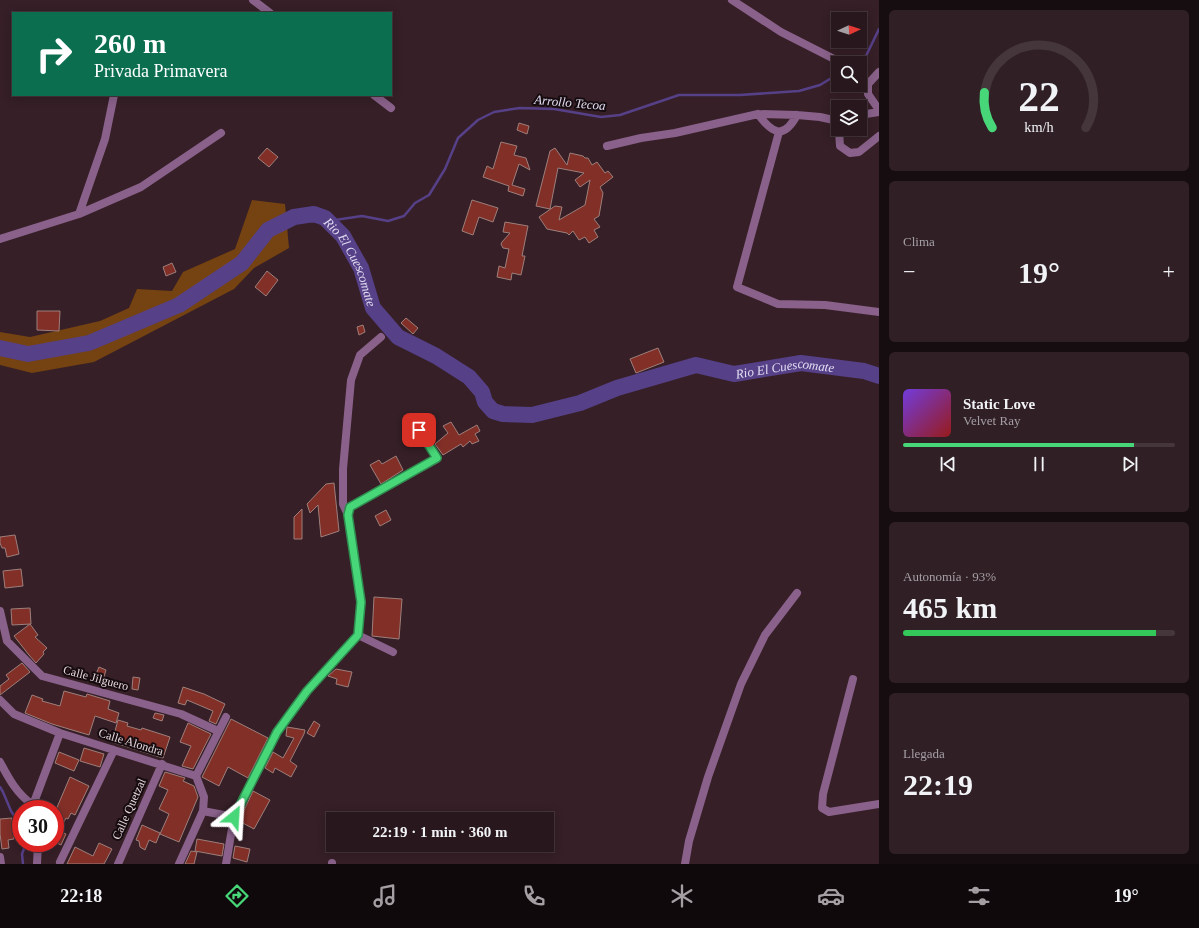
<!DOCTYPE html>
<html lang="es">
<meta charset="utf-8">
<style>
body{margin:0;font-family:"Times New Roman",serif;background:#302026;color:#f1f3f6;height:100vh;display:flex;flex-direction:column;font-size:15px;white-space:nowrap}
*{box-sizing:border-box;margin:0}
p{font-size:13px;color:#a59fa4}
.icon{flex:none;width:22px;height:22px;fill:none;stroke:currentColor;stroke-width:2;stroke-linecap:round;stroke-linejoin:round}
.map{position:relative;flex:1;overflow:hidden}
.details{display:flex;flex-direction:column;gap:10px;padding:10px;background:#160d10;width:320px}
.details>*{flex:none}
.banner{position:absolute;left:12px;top:12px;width:380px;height:84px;border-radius:0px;box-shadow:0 2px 10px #0003,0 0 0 1px #44363b;background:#0b6e4f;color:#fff;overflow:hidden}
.needle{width:26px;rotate:86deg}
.buttons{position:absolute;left:831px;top:12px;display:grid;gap:8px}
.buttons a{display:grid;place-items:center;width:36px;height:36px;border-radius:0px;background:#28171d;box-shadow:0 2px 10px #0003,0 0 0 1px #44363b;font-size:20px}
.speed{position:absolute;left:12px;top:800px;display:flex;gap:8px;font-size:20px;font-weight:700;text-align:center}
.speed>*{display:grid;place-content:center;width:52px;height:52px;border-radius:50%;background:#28171d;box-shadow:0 2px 10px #0003,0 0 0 1px #44363b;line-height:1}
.speed .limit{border:6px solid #d22;background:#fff;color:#111}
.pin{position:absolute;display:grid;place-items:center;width:34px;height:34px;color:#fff;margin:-17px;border-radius:8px;box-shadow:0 2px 6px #0006}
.me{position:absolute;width:44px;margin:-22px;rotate:27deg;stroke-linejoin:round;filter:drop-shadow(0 0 3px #0008)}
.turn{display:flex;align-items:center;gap:14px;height:84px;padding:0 16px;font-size:18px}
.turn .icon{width:52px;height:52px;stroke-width:2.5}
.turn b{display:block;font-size:28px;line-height:34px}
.big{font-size:30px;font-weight:800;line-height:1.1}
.details .widget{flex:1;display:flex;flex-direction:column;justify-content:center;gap:6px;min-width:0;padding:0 14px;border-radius:6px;background:#302026}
.details .dial{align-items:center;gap:0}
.dial svg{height:104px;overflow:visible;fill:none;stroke:#44363b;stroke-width:7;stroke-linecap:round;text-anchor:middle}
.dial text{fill:#f1f3f6;stroke:none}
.song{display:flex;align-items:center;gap:12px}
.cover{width:48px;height:48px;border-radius:6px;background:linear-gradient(135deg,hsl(260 70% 55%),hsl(0 70% 35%))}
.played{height:4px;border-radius:2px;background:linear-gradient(90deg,#47d779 85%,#44363b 85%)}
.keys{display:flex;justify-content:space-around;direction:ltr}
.heat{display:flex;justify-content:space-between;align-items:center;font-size:22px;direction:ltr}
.charge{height:6px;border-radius:3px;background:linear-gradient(90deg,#34c759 93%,#44363b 0)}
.trip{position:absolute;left:326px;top:812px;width:228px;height:40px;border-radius:0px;background:#28171d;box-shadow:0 2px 10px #0003,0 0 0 1px #44363b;font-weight:800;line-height:40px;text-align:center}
.menu{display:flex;height:64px;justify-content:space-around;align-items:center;background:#10090c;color:#a59fa4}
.menu .icon{width:28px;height:28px}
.menu .current{color:#47d779}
.menu b{font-size:18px;color:#f1f3f6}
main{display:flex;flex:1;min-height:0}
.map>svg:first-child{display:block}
.forest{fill:#754211}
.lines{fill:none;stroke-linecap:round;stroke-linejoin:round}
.stream{stroke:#564088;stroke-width:2.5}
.river{stroke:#564088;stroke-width:16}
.building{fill:#822f28;stroke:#9d7f7b}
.minor{stroke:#89618a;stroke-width:8}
.route-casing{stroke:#2e8c4f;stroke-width:10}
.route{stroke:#47d779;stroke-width:7}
.labels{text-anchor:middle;stroke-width:4;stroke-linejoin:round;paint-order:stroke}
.street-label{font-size:12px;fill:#e7d7dc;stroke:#160c10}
.water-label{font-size:13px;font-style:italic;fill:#e1dcf2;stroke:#160c10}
</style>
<main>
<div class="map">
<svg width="879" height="864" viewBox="0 0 879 864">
<rect width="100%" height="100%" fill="#361f27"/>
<path class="forest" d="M252,200l33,4 4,44 -35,20 -20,21 -140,73 -62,11 -32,-8v-33l30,5 70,-16 29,-13 8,-19 35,2 11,-19 52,-23z"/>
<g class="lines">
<path class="stream" d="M857,63l8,-5 14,-29
M325,218l10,2 27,-4 26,5 16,-5 11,-13 14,-8 16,-26 13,-31 20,-18 16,-8 26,-4 34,1 47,8 19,-2 59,-20h61l59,-4 21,-6 18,-11
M0,787l3,5 8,19 10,15
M23,864l-1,-10 3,-8v-3"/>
<path class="river" id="s1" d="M0,348l28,6 61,-11 90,-38 63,-42 26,-33 26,-13 20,-3 11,4 18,18 18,32 12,40 25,29 38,19 33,21 13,15 3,10 8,9 10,3 29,1 48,-12 37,-15 79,-23 38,9 67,-11 63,8 15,5"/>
</g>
<path class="building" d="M519,123l10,3 -2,8 -10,-4z
M501,142l16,4 -3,9 12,3 4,12 -11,-6 -7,21 13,4 -2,7 -15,-5 1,-5 -26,-9 4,-11 6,3z
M267,148l11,9 -9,10 -11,-9z
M555,148l12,17 3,-12 13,3 2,2h3l4,7 5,-3 8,11 3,-2 5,6 -13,10 3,6 -4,23 -5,3 6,8 -6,3 4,7 -9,6 -4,-6 -6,3 -6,-9 -4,4 -2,-2 -20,-4 -8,-12 16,-11 7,1 -3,13 26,-15 5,-25 -10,7 -5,-7 9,-7 -26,-5 -8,41 -14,-3 14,-55z
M472,200l26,8 -5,14 -14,-5 -6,18 -11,-4z
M505,222l23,4 -6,30h3l-4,19 -9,-2 -1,7 -14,-3 2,-11 6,2 4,-19 -6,-1 -2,-4 1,-2 8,-9 -7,-1z
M172,263l4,9 -10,4 -3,-9z
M267,271l11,9 -12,16 -11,-9z
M37,311h23l-1,20 -22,-1z
M406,318l12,10 -5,6 -12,-11z
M363,325l2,7 -6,3 -2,-8z
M658,348l6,14 -28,11 -6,-14z
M451,422l8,13 18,-10 3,6 -5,3 4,7 -7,3 -2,-3 -7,6 -2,-3 -18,11 -8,-11 13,-11 -5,-7z
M396,456l7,14 -22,14 -11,-19 9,-5 3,4z
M334,483l5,48 -18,6 -3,-32 -8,8 -3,-9 19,-20z
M302,509v30h-8v-22z
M386,510l5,10 -11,6 -5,-10z
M15,535l4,19 -12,3 -2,-9h-3l-2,-5v-6z
M21,569l2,17 -18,2 -2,-17z
M374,597l28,2 -3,40 -27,-3z
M30,608l1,16 -19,1 -1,-16z
M30,624l8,11 -3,2 12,11 -4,4 1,2 -8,9 -7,-8 -15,-19z
M22,663l8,9 -30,23v-9l9,-7 -3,-4z
M99,667l7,3 -3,10 -8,-3z
M336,669l16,3 -4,15 -12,-3 1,-5 -9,-3z
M133,677l7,1 -2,12 -6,-1z
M183,687l21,7 21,10 -9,20 -7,-3 4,-10 -26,-11 -2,5 -7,-2z
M64,691l22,6 1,-3 23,7 -2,8 11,4 -3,10 -21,-7 -6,19 -37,-11 -27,-11 7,-18 11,4 -1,2 18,5z
M155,713l9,2 -2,6 -9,-3z
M231,719l37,19 -20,40 -20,-11 -9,19 -17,-9z
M118,720l10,3 -1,3 14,4 1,-2 28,9 -7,21 -51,-16z
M314,721l6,4 -6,12 -7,-4z
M188,723l23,11 -18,35 -11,-3 9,-20 -11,-4z
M287,727l18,3 -1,4 -14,27 7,5 -6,11 -16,-9 -2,5 -8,-5 8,-16 10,6 11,-20 -8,-2z
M84,748l20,6 -4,13 -20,-6z
M59,752l20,8 -5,11 -19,-8z
M165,772l20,6 -2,3 11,5 4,11 -19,45 -19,-8 9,-20 -10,-5 9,-19 -9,-4z
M70,777l19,9 -14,29 -4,-2 -3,6 -2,-1 -7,13 7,3 -5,11 -6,-3v-30z
M253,791l17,9 -16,29 -15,-8z
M12,818l2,21 -6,1 1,8 -7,1 -2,-15v-15z
M142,825l18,8 -4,10 -7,-3 -4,10 -5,-3 -1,-6 -3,-1z
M197,839l27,5 -2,12 -27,-5z
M99,843l13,6 -8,15h-37l8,-17 18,9z
M235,846l15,3 -3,13 -14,-4z
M191,851l6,1 -3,12h-9z"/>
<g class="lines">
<path class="minor" d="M253,0l17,13
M732,0l49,32 61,31
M860,77l8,7
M868,84v10l11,16
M868,84l11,-12
M374,95l17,13
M758,114c15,21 26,25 39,1
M860,115l19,-3
M840,129l-1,2 1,15 10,7 9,-1 20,-16
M779,132l-42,155 41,17 47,1 54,7
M607,146l34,-8 34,-5 83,-19 39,1 23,2 18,4
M79,214l26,-75 9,-44
M0,239l79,-25 62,-27 80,-54
M348,515l2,-8 87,-48 -18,-29
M0,611l7,30 35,35 139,38 37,17
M358,635l35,17
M853,679l-30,115 -1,14 7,4 50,-8
M0,700l14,14 46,19 136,43
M0,762c9,17 17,32 33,43
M196,776l30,-59
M33,805l27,-72
M203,811l31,6
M0,857l1,7
M60,862l54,-112
M37,864l1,-21
M118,864l44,-100
M179,864l24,-53 1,-14 -8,-21
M226,864l8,-47 43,-85 30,-41 51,-56 3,-33 -13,-87 -5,-11v-35l8,-89 9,-25 21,-18
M332,864v-1
M685,864l4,-23 19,-64 33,-93 24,-49 32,-42"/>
</g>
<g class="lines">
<g class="route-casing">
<path id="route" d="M234,817l43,-85 30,-41 51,-56 3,-33 -13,-87 2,-8 87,-49 -18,-28"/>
</g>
<use href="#route" class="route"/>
</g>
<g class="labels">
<g class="street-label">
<text transform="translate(96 678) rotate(15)" y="4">Calle Jilguero</text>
<text transform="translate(131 742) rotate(17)" y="4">Calle Alondra</text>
<text transform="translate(129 809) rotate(-66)" y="4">Calle Quetzal</text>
</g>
<g class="water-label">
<text transform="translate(570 102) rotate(5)" y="5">Arrollo Tecoa</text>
<text dy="5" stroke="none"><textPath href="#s1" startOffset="419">Rio El Cuescomate</textPath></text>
<text dy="5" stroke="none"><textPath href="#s1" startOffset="935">Rio El Cuescomate</textPath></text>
</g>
</g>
</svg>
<div class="buttons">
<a><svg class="needle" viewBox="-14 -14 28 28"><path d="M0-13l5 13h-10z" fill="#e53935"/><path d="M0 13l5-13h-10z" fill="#a59fa4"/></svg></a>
<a><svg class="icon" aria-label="search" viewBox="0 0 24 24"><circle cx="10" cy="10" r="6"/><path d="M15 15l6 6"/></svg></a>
<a><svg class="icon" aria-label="layers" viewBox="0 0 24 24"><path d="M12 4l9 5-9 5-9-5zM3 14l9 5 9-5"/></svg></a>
</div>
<div class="speed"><div class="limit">30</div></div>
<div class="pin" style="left:419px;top:430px;background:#d93025"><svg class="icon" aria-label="arrive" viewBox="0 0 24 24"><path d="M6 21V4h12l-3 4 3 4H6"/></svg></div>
<svg class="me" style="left:234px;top:817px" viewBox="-20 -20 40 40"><path d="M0-17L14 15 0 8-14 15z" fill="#47d779" stroke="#fff" stroke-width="4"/></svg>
<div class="trip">22:19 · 1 min · 360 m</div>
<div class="banner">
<div class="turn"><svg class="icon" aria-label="right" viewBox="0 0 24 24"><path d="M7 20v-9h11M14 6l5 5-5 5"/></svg><div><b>260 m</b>Privada Primavera</div></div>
</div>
</div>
<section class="details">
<div class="widget dial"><svg viewBox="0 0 100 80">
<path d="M14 69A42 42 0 1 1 86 69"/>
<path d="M14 69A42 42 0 0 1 8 42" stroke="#47d779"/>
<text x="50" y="56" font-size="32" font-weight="700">22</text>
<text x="50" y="72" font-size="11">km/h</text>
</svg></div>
<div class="widget"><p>Clima</p>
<div class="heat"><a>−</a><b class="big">19°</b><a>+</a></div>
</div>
<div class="widget">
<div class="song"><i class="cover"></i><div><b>Static Love</b><p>Velvet Ray</p></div></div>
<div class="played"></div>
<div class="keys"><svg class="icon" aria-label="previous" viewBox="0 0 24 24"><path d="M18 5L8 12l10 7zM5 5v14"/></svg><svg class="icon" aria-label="pause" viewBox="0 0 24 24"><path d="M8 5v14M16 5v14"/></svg><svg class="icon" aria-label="next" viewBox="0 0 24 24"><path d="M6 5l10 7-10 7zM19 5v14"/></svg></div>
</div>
<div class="widget"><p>Autonomía · 93%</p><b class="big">465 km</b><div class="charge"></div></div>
<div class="widget"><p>Llegada</p><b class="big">22:19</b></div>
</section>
</main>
<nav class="menu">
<b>22:18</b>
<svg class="icon current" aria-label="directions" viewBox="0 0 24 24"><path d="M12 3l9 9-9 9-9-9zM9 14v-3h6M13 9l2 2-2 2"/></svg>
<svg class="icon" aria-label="music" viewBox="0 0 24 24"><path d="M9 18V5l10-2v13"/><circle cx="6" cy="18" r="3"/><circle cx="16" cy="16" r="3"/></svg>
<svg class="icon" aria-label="phone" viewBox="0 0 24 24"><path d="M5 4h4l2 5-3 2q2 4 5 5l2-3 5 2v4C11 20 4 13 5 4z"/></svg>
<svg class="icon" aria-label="climate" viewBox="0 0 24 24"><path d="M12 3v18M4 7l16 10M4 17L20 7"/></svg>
<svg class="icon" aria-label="car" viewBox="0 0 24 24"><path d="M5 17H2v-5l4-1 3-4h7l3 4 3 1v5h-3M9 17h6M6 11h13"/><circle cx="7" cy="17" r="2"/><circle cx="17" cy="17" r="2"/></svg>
<svg class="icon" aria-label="filters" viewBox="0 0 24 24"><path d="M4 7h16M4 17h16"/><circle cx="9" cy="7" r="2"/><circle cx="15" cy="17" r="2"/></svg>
<b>19°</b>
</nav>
